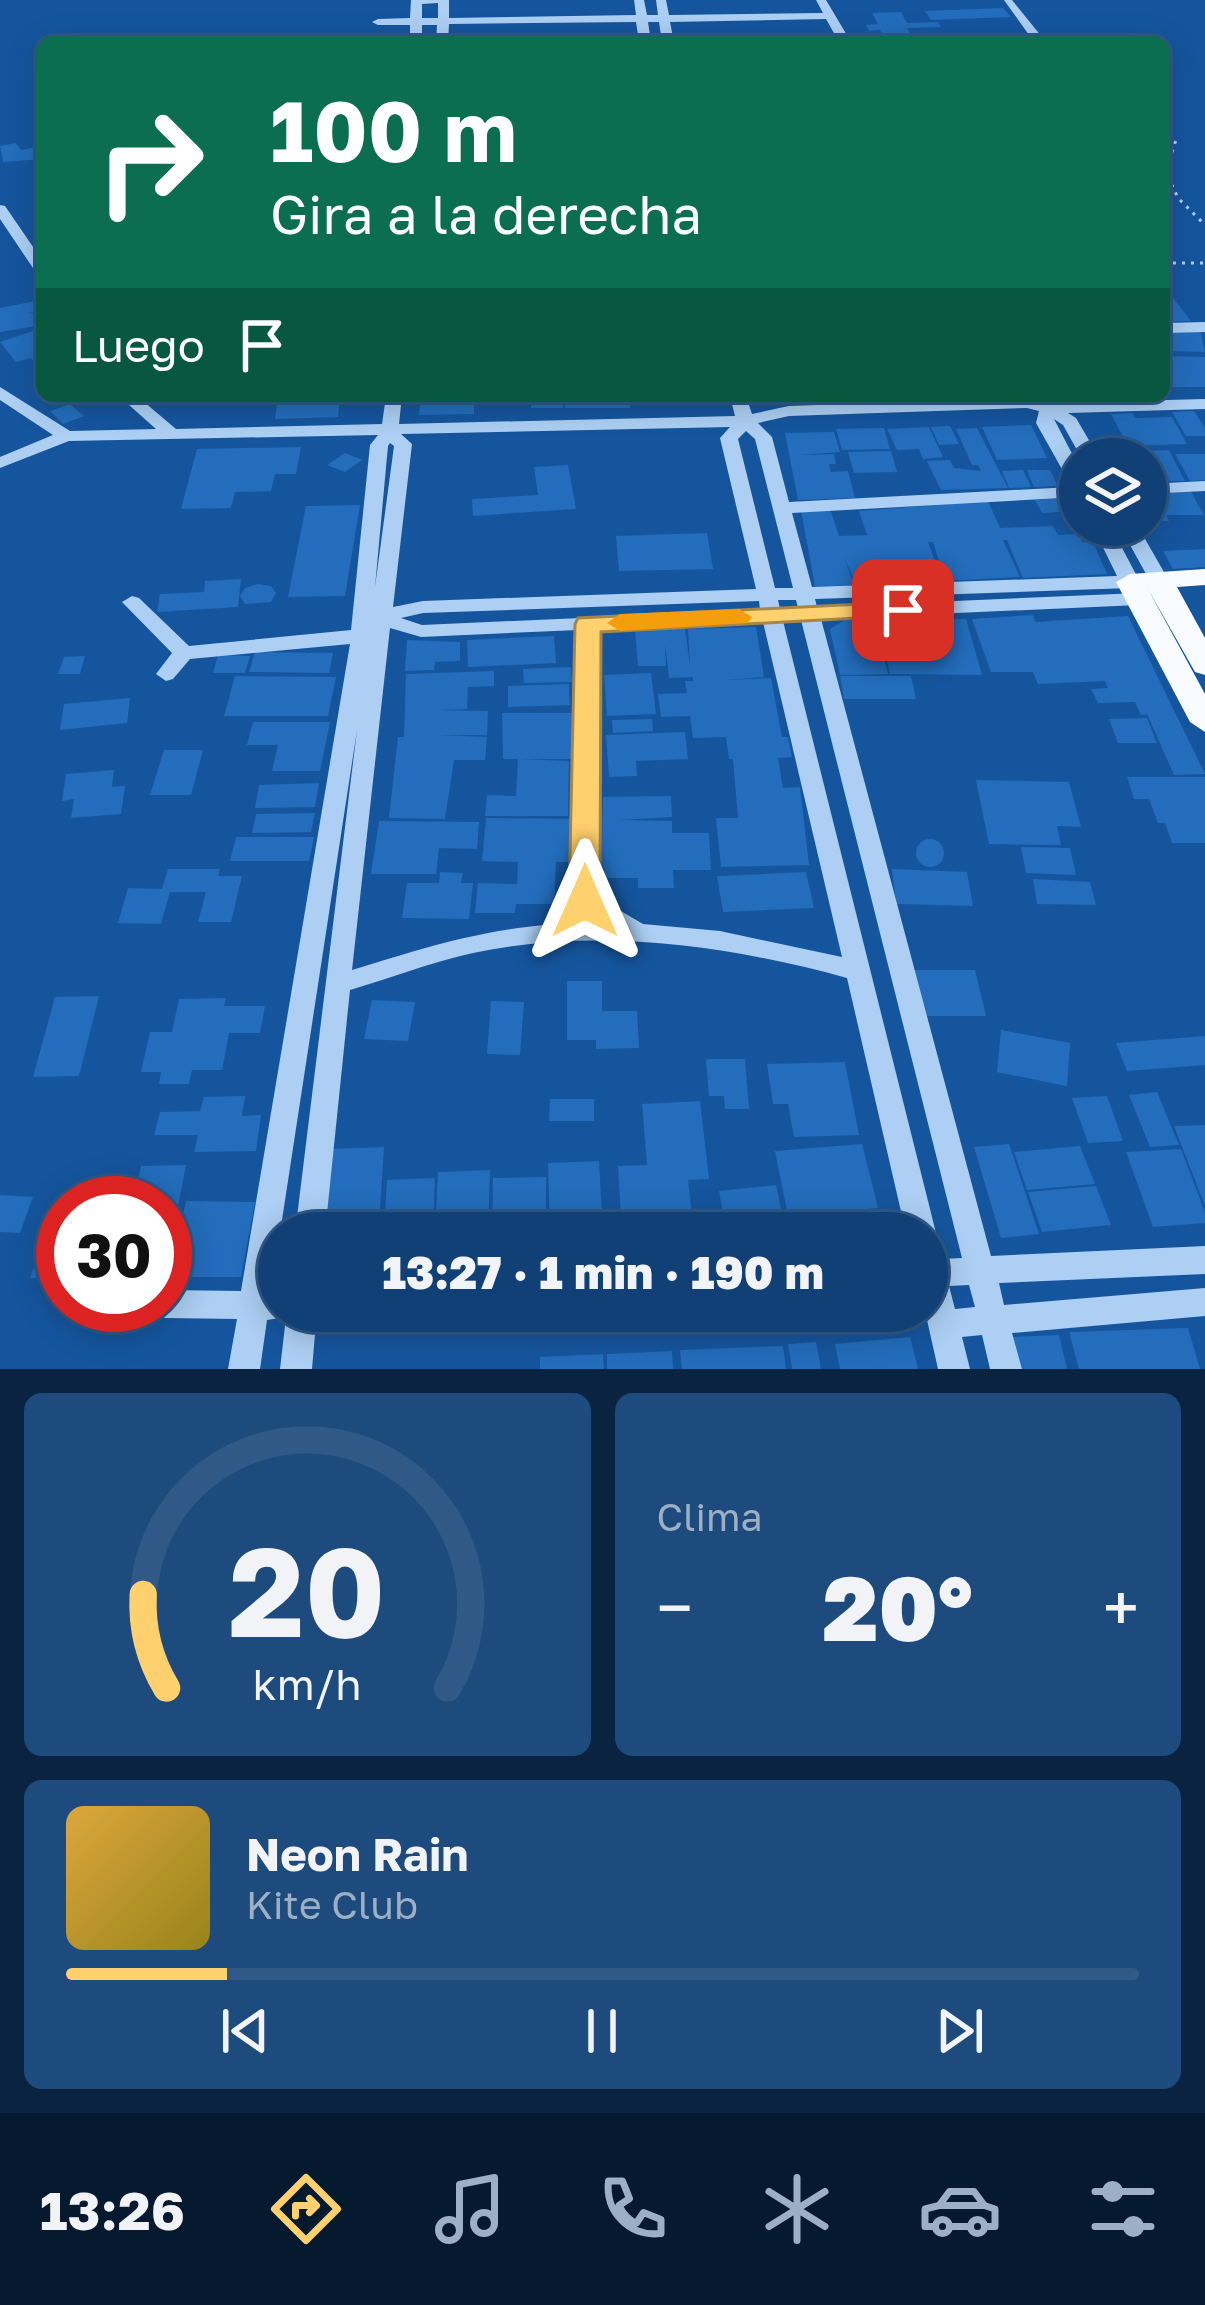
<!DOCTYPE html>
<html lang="es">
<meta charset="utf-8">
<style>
body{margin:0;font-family:"Golos Text",sans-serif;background:#1e4b7e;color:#f1f3f6;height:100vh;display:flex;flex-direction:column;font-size:45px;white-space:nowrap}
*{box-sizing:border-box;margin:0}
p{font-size:39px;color:#9cafc5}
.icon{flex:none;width:66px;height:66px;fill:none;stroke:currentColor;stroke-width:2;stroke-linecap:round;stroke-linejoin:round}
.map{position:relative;height:1369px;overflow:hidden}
.drawer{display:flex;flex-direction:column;gap:24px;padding:24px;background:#092341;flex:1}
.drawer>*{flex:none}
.hud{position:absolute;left:36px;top:36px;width:1134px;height:366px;border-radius:18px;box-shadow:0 6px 30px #0003,0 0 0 3px #305988;background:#0b6e4f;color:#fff;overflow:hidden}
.fabs{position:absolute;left:1059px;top:438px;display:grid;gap:24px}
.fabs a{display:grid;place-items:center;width:108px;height:108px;border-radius:50%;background:#104076;box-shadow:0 6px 30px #0003,0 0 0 3px #305988;font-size:60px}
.speed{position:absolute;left:36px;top:1176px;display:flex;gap:24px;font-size:60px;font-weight:700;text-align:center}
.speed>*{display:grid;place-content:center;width:156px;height:156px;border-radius:50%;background:#104076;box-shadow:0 6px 30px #0003,0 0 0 3px #305988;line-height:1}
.speed .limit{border:18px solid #d22;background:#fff;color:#111}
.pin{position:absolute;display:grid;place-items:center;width:102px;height:102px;color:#fff;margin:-51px;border-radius:24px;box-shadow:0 6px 18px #0006}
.me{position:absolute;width:132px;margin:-66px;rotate:0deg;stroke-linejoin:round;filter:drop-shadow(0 0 9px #0008)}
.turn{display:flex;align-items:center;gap:42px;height:252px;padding:0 36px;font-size:54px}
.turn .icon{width:156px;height:156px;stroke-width:2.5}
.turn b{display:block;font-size:84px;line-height:102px}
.then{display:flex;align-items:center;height:114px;padding:0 36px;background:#0003;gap:24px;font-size:45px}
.big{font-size:90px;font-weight:800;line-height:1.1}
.drawer .card{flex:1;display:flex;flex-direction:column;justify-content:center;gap:18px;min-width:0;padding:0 42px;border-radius:18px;background:#1e4b7e}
.drawer .dial{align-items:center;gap:0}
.dial svg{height:312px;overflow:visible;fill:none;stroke:#305988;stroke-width:7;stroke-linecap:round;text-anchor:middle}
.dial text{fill:#f1f3f6;stroke:none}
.song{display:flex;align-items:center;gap:36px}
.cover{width:144px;height:144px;border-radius:18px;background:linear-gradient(135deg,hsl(40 70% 55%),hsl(50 70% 35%))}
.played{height:12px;border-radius:6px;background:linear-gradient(90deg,#ffd06e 15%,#305988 15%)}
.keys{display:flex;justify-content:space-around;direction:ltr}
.heat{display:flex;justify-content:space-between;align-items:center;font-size:66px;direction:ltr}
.drawer .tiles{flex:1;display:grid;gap:24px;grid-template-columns:1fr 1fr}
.card:last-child{grid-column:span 2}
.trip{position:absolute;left:258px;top:1212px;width:690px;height:120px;border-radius:60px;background:#104076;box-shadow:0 6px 30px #0003,0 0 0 3px #305988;font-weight:800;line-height:120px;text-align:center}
.tab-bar{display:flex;height:192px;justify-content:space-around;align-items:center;background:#061a2f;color:#9cafc5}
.tab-bar .icon{width:84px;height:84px}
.tab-bar .selected{color:#ffd06e}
.tab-bar b{font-size:54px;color:#f1f3f6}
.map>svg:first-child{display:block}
.building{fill:#236dbc}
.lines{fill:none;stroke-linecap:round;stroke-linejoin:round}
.path{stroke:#accff3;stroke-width:3;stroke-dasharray:3 6;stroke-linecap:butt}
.minor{fill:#accff3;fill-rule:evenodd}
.major{fill:#f8fbff;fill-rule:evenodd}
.route{fill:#ffd06e;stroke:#a68748;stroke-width:3}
.slow{fill:#f59e0b}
</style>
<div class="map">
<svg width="1205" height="1369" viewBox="0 0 1205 1369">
<rect width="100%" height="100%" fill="#15559e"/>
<path class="building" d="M1003,8l8,9 -80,3 -6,-9z
M901,12l6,11 31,-1 3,5 -34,1 7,12 -28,1 -6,-11 -11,1 -3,-6 12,-1 -6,-11z
M16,143l5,7 21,-4v13l-39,3 -3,-16z
M1164,295h7l20,26 -24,1z
M35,301l5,10 -11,2h9l4,12 -42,7v-24z
M42,328v39l-4,1 -7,-10 -15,4 -16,-20z
M1164,330h36l5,22 -35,-1 -6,-6z
M1164,356l41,1v30h-41z
M278,396h62l-2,21 -63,2z
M421,396h53v18l-55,1z
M532,396h32l-1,12h-32z
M566,396h64v12h-65z
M767,396h51l2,5 -51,4z
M70,404l14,12 -21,8 -13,-13z
M1194,411l11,17v8h-19l-14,-24z
M1133,413l2,5 37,-1 15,27 -59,2 -17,-32z
M1031,425l16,33 -50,2 -15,-33z
M950,426l9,18 -20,1 -8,-18z
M929,427l14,30 -20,2 -4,-10 -22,1 -10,-21z
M884,428l6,21 -48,1 -6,-21z
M977,428l31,60 -67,2 -14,-29 23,-1 4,8 27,3 -3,-6h-6l-16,-36z
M834,432l6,20 -41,3 35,-1 2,10h-7l2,8 17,-1 7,27 -57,2 -13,-67z
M301,447l-5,27h-21l-4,17 -36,1 -4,16 -50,1 16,-60z
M1169,450l16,31h-39v-22h-50l-3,-6z
M891,451l6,21 -43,1 -6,-21z
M345,453l17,7 -17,12 -18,-7z
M1175,454h30v26l-15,1z
M568,465l8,44 -103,7 -1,-17 66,-4 -4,-28z
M1023,470l8,17 -22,1 -7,-17z
M1027,470h23l8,16 -24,1z
M1191,492l13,23h-38l3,6h-23v-27l8,-1 10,19 -8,-19z
M1068,498l7,13 -33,2 -7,-13z
M988,501l12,27 53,-2 5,9 21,-1 3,8h11l14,32 -84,4 -16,-38h-4l17,37 -75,4 -12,-39h-5l14,38 -86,4 -12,-27 10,28 -39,2 -14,-77 29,-2 9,28 28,-1 -8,-24z
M360,505l-15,91 -57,1 18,-91z
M707,533l6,36 -94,2 -3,-35z
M1205,549v18l-32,2 -10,-18z
M241,579l-3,28 -81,5 3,-18 44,-2 1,-11z
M258,584l13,2 5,7 -5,9 -26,2 -5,-8 5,-8z
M1033,615l2,7 93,-6 77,158 -31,1 -27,-61 -6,1 -6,-13 -37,1 -7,-14 17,-1 -3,-7 -67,3 -5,-12h-42l-19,-53z
M848,618l27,2 13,54 -48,1 -10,-46z
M878,619h44l11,44 -9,-44h42l16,56 -92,-1z
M756,627l8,50 -37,3 44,-2 11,59h6l4,20 -14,1 5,30 17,-1 9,78 -88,2 -5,-49h22l-5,-59h-4l-3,-22 -33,1 -3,-22 -29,1 -3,-23 29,-1 -2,-12h8v-4l-24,1 -4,-34 1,22h-28l-3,-37 50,-1 5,38 -2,-37z
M554,636l2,27 -88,4 -1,-27z
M407,640l53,2v19l-25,1 -1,8 -29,1z
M255,652l78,1 -4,20 -80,-1z
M218,655l32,1 -5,17h-32z
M85,656l-5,18h-22l6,-17z
M571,667l1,15 -48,1 -1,-14z
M494,671v15l-26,1 -1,22 -27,1 48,1 -1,24h-48l48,2 -2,23h-31l-9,59 -56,-1 9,-81h6l2,-63z
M651,673l5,41 -49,2 -3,-41z
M235,676l101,1 -8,39h-104z
M840,676h71l5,23h-72z
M569,684l1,21 -62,2v-21z
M130,698l-3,25 -67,7 4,-26z
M502,713h74l-5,46h-49l47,2 -1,55h-83l2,-21 29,1 2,-37h-15z
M1147,718l10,25h-39l-9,-24z
M652,719l1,12 -40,2 -1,-13z
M253,722h77l-10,49h-48l6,-26h-31z
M685,732l3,27 -52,2 1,15 -28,1 -3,-42z
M164,750h39l-12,45h-41z
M114,770l-2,17 13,-1 -4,28 -50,4 3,-19 -12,2 4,-27z
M1127,777h78v66h-33l-7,-20h-7l-9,-24h-15z
M976,780l93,2 12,45 -24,-1 4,19 -72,-1z
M319,783l-4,24 -60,1 4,-23z
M671,796l1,21 -52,3 52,1v12h37l2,37h-38l1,18h-36v-10h-37l2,-81z
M315,813l-4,19 -59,1 4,-19z
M486,818l90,1 -1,43h-19l-2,42h-38l-1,9h-40l3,-30 39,1 1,-22 -36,-1z
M379,821l100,1 -2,27 -38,-1 -3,26h-65z
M236,837h78l-5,24h-79z
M916 853a14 14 0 1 1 28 0a14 14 0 1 1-28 0Z
M1021,847l49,1 6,27 -50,-2z
M168,869h52l-2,7h24l-11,46h-33l8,-30h-36l-9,32 -43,-1 10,-35 34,1z
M892,869l75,3 6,34 -77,-2z
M440,872l23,1 -2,10h12l-4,36 -67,-1 5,-35h32z
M806,872l8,36 -91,4 -6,-36z
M1033,879l57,3 6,23 -59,-1z
M911,970h64l11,46h-67z
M567,981h35v30h35l2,37 -43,1v-9h-29z
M99,996l-20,80 -46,1 22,-80z
M226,998l-2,8h41l-5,27h-31l-7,37h-30l-3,14h-30l2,-12h-20l9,-40h22l7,-33z
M372,1000l43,2 -7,39 -44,-2z
M491,1001l33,1 -4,53 -33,-1z
M1001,1030l69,13 -3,43 -70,-14z
M1205,1036v29l-78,6 -11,-28z
M706,1059h39l4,50h-24l-1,-13h-15z
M845,1062l14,73 -65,2 -6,-33h-15l-6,-40z
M1157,1092l22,53 -29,2 -21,-52z
M245,1096l-3,20 19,-1 -5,36 -62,1 4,-17h-44l6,-23 40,-1 4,-14z
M1107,1096l16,45 -35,2 -16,-45z
M550,1099h44v22h-45z
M700,1101l9,78 -21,1 6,53h-72l-4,-67 29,-1 -5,-61z
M1205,1125v81l-31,-80z
M862,1144l16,64 -90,8 -13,-65z
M1009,1144l30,90 -38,4 -27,-91z
M1080,1146l15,38 -68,6 -13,-38z
M384,1147l-5,77 -55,2 6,-77z
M1181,1149l24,63v11l-52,4 -27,-75z
M599,1161l4,72h-53l-2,-70z
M186,1165l-19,98h-2v-60h-32l8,-37z
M490,1170l-2,63h-53l3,-61z
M546,1177v56h-54l1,-55z
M435,1178l-2,55h-49l3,-53z
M776,1185l10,48h-60l-7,-42z
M1096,1186l15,39 -69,7 -14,-40z
M0,1195l33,2 -13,36 -20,-1z
M186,1201l69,1 -14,75h-72z
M51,1215l12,1v63l-33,-1z
M1188,1328l12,41h-121l-10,-37z
M1059,1335l8,34h-48l-8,-32z
M910,1337l8,32h-78l-5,-25z
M816,1342l5,27h-29l-4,-25z
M783,1346l3,23h-104l-2,-19z
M672,1351l1,18h-66v-15z
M603,1354l1,15h-64v-12z"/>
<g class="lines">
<path class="path" d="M1164,157l8,-5 4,-12
M1164,168l14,30 27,27
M1164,263h41"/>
<path class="minor" d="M411,0h38v18l187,-3 -2,-15h10l3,15h11l-2,-15h10l3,15 154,-2 -7,-13h10l25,42h-12l-13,-23 -156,3 4,20h-12l-3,-20h-11l3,20h-12l-3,-20 -187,2 -1,18h-12l1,-17h-15v17h-12v-17h-32l-6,-3 6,-3 32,-1zM438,3v15h-16v-14z
M1004,0h8l34,42h-12z
M0,205l5,1 37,54v15l-5,-1 -37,-55z
M1205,322v10l-41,1v-10z
M0,387l70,44 86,-2 -37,-33h18l39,33 206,-5 4,-28h16l-3,28 336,-8 -5,-20h16l6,18 37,-8 238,-8 25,5 153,-4v10l-137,4 8,5 24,41h-18l-19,-34 -9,-6 26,50v28l-288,16 20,74 305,-11 -25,-51h18l30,57 -10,6 -315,11 2,8 322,-14 10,6 -10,6 -318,14 170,637 214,-10v28l-206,9 5,22 201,-17v28l-193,17 10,36h-32l-8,-34 -20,2 8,32h-32l-13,-58 2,-78h-21l-59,-255c-120,-33 -251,-51 -374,-25 -42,9 -82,25 -123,37l-25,243h-30l62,-503 -86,562h8v19h38l-5,58h-32l6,-52 -19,3 -7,49h-32l9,-50 -72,-1 -11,-4 -4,-9h15v-15l76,1 109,-647 -160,15 -17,20 -7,2 -10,-7 16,-21 -50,-51 10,-6 7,2 50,48 162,-16 19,-185 8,-10 -309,6 -69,27v-11l53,-22 -53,-35zM1027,408l12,3 -3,12 36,64 -283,15 -17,-65 -14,-14 31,-7zM730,427l-10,11 36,151 -333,12 -30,6 19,-163 -11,-10zM746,431l9,8 38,149h-18l-37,-149zM390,443l4,3 -19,141 13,-141zM778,600h18l2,8 -18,1zM759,601l1,9 -338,15 -21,-7 22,-5zM801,620l161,638 -20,1 -5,-12 -9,-3 8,-11 -153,-612zM763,622l79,335 -122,-26 -77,-7 -46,-27 1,-268zM390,628l31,9 157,-7 -5,271 3,6 26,16c-96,-1 -160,19 -250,47zM969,1285l6,22 -20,2 -6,-23z
M1205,481v10l-59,3v-10z
M1119,525h18l31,54 -3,4h-14z"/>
<path class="major" d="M1205,569v16l-28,2 28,51v37l-10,-3 -47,-83 57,105v38l-15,-10 -74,-140 14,-8z"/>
</g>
<path class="route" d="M903,602l9,2 4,6 -4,5 -311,17 -1,269 -4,8h-22l-5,-8 6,-277 3,-6z"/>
<path class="slow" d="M739,609l13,8 -4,6 -128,8 -13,-8 13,-9z"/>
</svg>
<div class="fabs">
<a><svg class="icon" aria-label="layers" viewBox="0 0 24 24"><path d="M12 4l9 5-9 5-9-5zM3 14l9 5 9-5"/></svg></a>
</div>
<div class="speed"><div class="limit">30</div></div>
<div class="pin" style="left:903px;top:610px;background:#d93025"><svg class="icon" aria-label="arrive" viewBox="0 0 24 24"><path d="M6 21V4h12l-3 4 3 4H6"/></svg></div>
<svg class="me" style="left:585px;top:901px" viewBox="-20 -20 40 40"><path d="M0-17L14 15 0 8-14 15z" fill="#ffd06e" stroke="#fff" stroke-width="4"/></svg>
<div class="trip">13:27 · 1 min · 190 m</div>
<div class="hud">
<div class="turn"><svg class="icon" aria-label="right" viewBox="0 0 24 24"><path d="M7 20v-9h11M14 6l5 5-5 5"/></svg><div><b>100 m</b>Gira a la derecha</div></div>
<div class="then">Luego<svg class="icon" aria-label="arrive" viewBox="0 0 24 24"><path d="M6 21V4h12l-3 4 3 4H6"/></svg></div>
</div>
</div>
<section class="drawer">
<div class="tiles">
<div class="card dial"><svg viewBox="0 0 100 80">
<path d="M14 69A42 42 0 1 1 86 69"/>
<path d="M14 69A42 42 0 0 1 8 45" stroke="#ffd06e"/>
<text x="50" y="56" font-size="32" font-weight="700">20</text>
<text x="50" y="72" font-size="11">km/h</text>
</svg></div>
<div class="card"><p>Clima</p>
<div class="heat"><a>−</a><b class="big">20°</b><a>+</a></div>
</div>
<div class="card">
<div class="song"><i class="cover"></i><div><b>Neon Rain</b><p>Kite Club</p></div></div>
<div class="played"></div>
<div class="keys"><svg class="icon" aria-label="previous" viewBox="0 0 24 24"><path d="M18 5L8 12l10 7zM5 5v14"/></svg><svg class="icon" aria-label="pause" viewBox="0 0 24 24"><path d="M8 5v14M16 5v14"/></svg><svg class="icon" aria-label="next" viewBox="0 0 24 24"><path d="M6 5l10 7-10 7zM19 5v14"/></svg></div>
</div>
</div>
</section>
<nav class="tab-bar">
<b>13:26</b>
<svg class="icon selected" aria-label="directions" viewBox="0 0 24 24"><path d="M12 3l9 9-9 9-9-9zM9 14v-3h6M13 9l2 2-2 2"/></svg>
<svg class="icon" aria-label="music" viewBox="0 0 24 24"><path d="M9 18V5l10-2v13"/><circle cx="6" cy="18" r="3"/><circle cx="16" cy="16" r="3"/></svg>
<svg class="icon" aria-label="phone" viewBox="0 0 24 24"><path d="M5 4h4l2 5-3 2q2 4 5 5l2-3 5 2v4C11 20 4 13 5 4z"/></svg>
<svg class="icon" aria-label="climate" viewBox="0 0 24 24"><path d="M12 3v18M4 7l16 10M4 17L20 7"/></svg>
<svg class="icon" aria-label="car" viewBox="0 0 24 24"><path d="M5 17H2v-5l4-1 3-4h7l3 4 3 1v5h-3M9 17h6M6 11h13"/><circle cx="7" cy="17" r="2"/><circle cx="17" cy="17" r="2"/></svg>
<svg class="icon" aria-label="filters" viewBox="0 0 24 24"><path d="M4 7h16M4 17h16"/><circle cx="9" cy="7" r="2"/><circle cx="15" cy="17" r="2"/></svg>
</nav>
